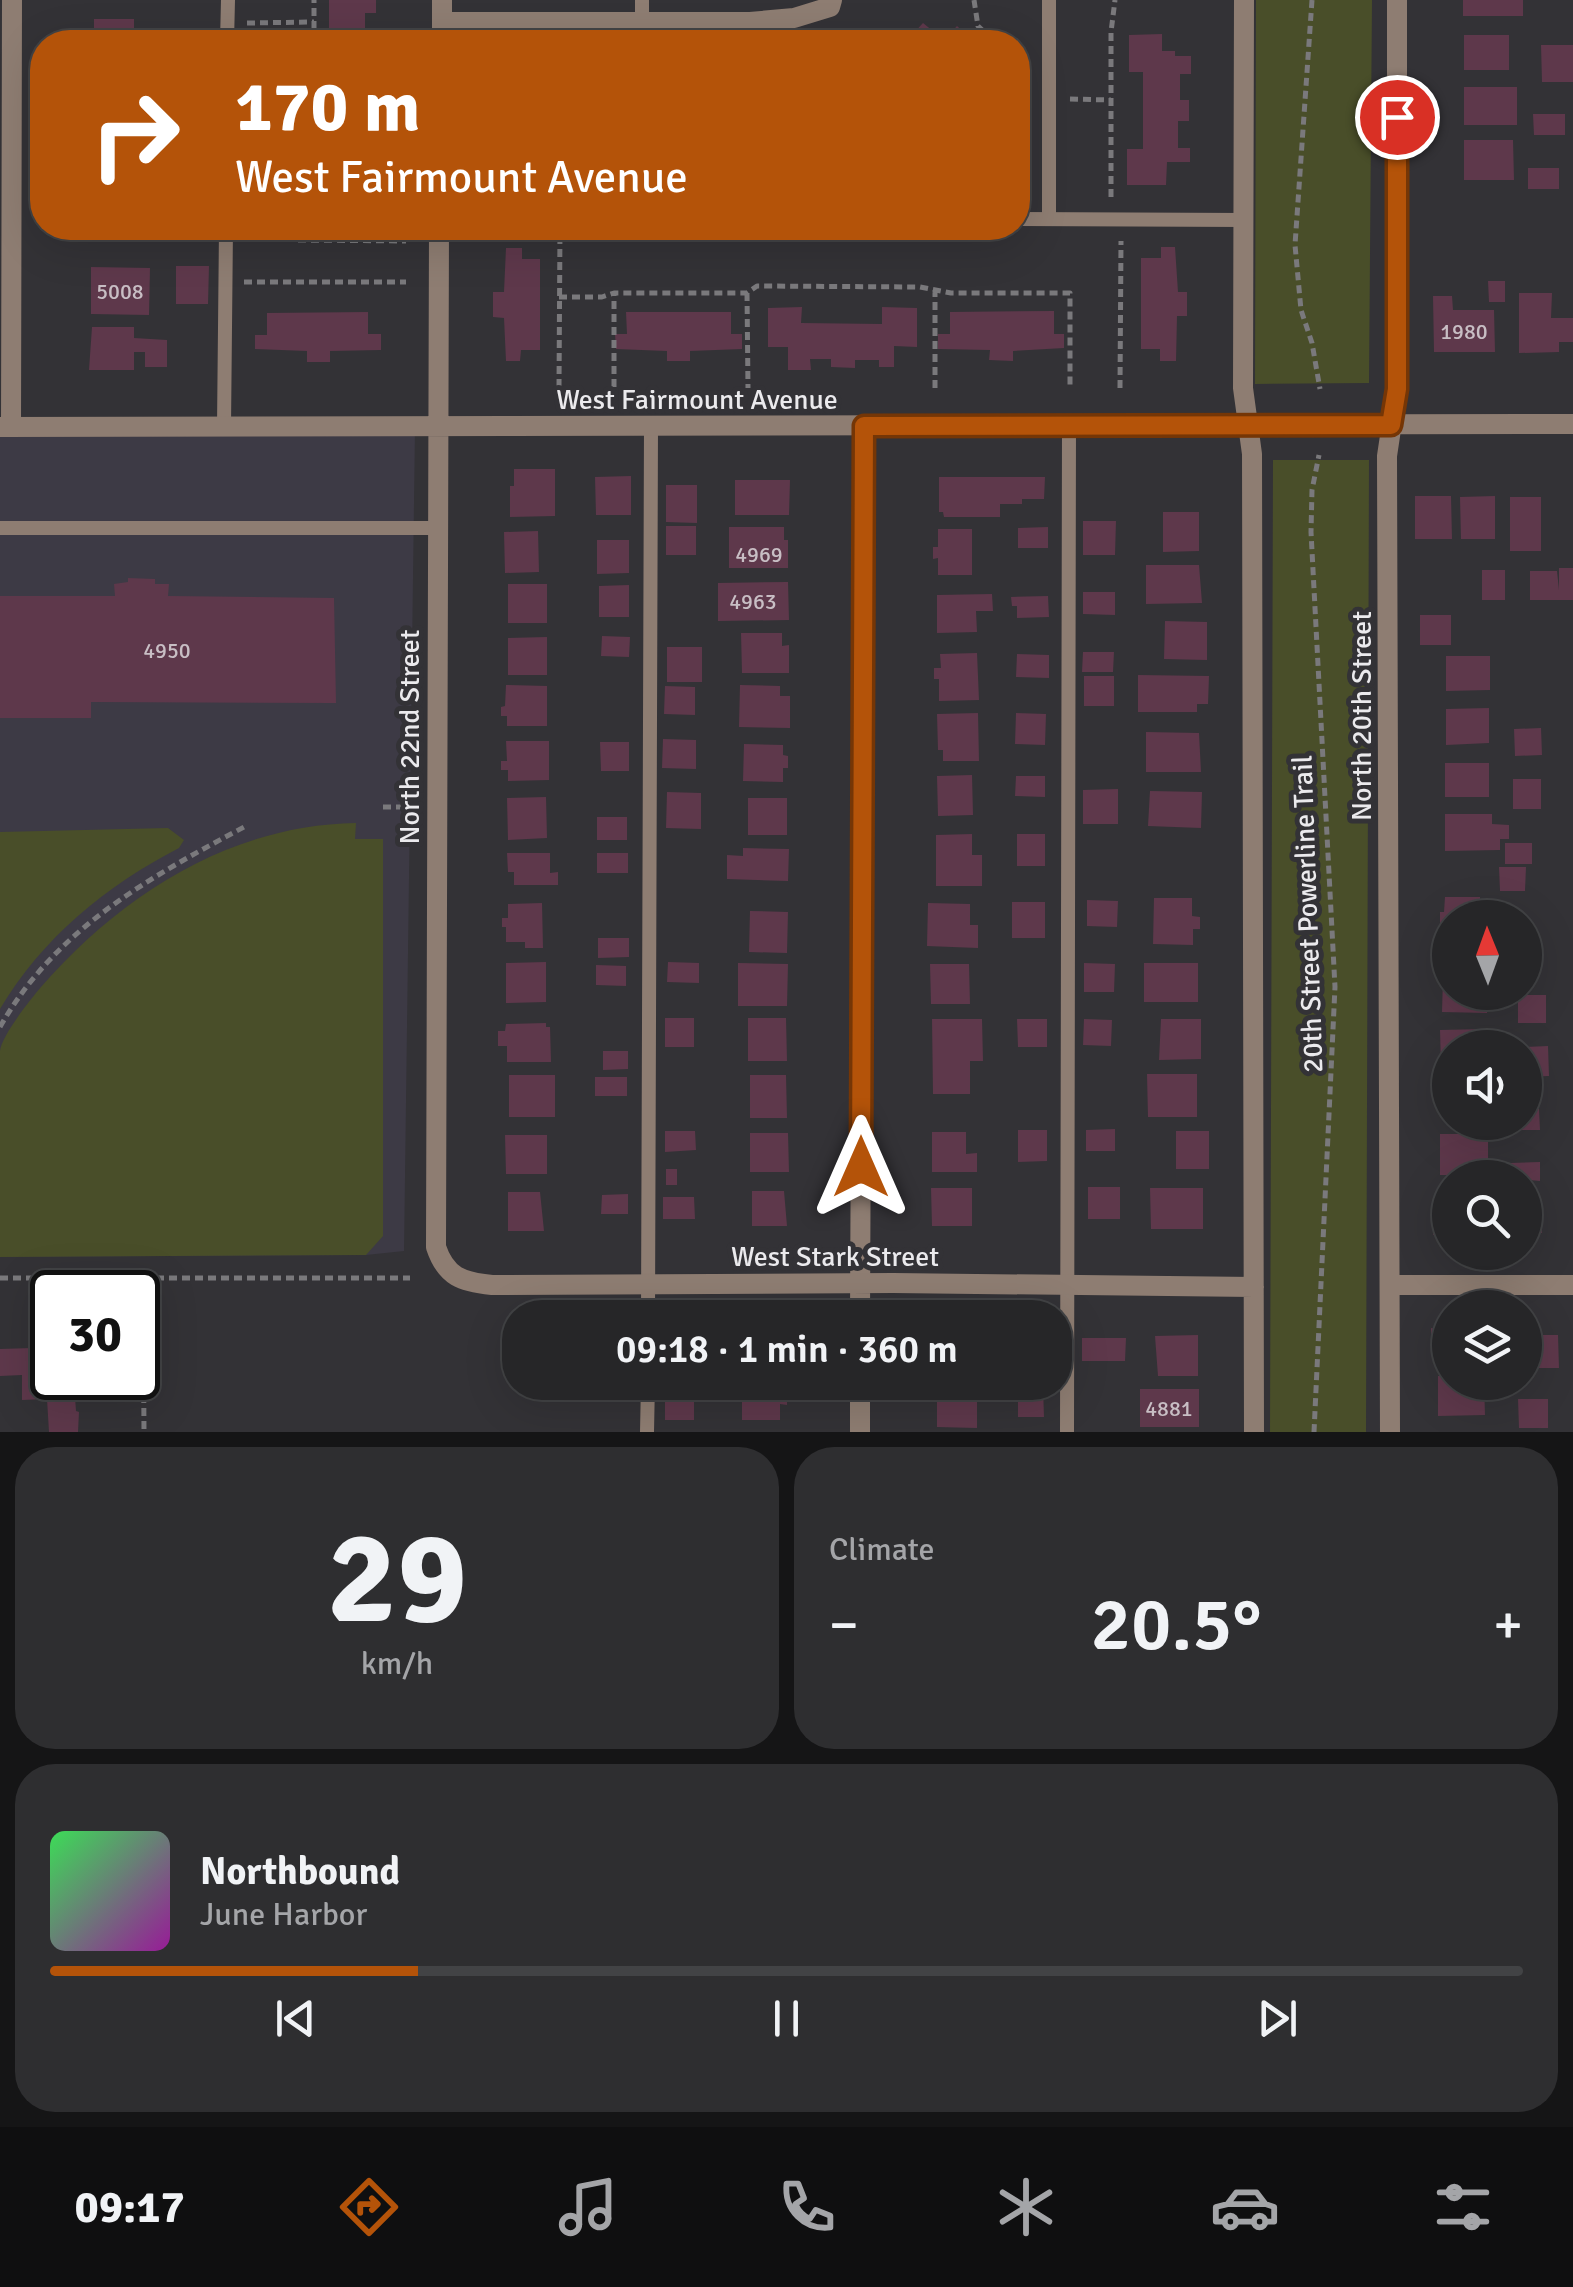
<!DOCTYPE html>
<meta charset="utf-8">
<style>
body{margin:0;font-family:Signika,sans-serif;background:#2e2e30;color:#f1f3f6;height:100vh;display:flex;flex-direction:column;font-size:38px;white-space:nowrap}
*{box-sizing:border-box;margin:0}
p{font-size:32px;color:#a4a5a8}
.icon{flex:none;width:55px;height:55px;fill:none;stroke:currentColor;stroke-width:2;stroke-linecap:round;stroke-linejoin:round}
.map{position:relative;height:1432px;overflow:hidden}
.panel{display:flex;flex-direction:column;gap:15px;padding:15px;background:#151516;flex:1}
.panel>*{flex:none}
.guide{position:absolute;left:30px;top:30px;width:1000px;height:210px;border-radius:40px;box-shadow:0 10px 40px #0002,0 0 0 2px #424345;background:#b45309;color:#fff;overflow:hidden}
.needle{width:65px;rotate:359deg}
.buttons{position:absolute;left:1432px;top:900px;display:grid;gap:20px}
.buttons a{display:grid;place-items:center;width:110px;height:110px;border-radius:50%;background:#262628;box-shadow:0 10px 40px #0002,0 0 0 2px #424345;font-size:50px}
.speed{position:absolute;left:30px;top:1270px;display:flex;gap:20px;font-size:50px;font-weight:700;text-align:center}
.speed>*{display:grid;place-content:center;width:130px;height:130px;border-radius:50%;background:#262628;box-shadow:0 10px 40px #0002,0 0 0 2px #424345;line-height:1}
.speed .limit{border:5px solid #111;border-radius:15px;background:#fff;color:#111}
.pin{position:absolute;display:grid;place-items:center;width:85px;height:85px;color:#fff;margin:-42px;border:5px solid #fff;border-radius:50%;box-shadow:0 2px 10px #0007}
.me{position:absolute;width:110px;margin:-55px;rotate:0deg;stroke-linejoin:round;filter:drop-shadow(0 0 8px #0008)}
.turn{display:flex;align-items:center;gap:35px;height:210px;padding:0 40px;font-size:45px}
.turn .icon{width:130px;height:130px;stroke-width:2.5}
.turn b{display:block;font-size:70px;line-height:85px}
.big{font-size:75px;font-weight:600;line-height:1.1}
.panel .widget{flex:1;display:flex;flex-direction:column;justify-content:center;gap:15px;min-width:0;padding:0 35px;border-radius:40px;background:#2e2e30}
.panel .dial{align-items:center;gap:0}
.dial b{font-size:130px;line-height:1}
.song{display:flex;align-items:center;gap:30px}
.cover{width:120px;height:120px;border-radius:15px;background:linear-gradient(135deg,hsl(130 70% 55%),hsl(300 70% 35%))}
.played{height:10px;border-radius:5px;background:linear-gradient(90deg,#b45309 25%,#424345 25%)}
.keys{display:flex;justify-content:space-around;direction:ltr}
.heat{display:flex;justify-content:space-between;align-items:center;font-size:55px;direction:ltr}
.panel .tiles{flex:1;display:grid;gap:15px;grid-template-columns:1fr 1fr}
.widget:last-child{grid-column:span 2}
.trip{position:absolute;left:502px;top:1300px;width:570px;height:100px;border-radius:40px;background:#262628;box-shadow:0 10px 40px #0002,0 0 0 2px #424345;font-weight:600;line-height:100px;text-align:center}
.menu{display:flex;height:160px;justify-content:space-around;align-items:center;background:#0f0f10;color:#a4a5a8}
.menu .icon{width:70px;height:70px}
.menu .selected{color:#b45309}
.menu b{font-size:45px;color:#f1f3f6}
.map>svg:first-child{display:block}
.built{fill:#3d3a45}
.green{fill:#494e29}
.building{fill:#5e384b}
.lines{fill:none;stroke-linecap:round;stroke-linejoin:round}
.path{stroke:#7a797c;stroke-width:5;stroke-dasharray:8 5;stroke-linecap:butt}
.lane{stroke:#8e7d72;stroke-width:14}
.street{stroke:#8e7d72;stroke-width:20}
.route-casing{stroke:#753606;stroke-width:25}
.route{stroke:#b45309;stroke-width:18}
.labels{text-anchor:middle;stroke-width:10;stroke-linejoin:round;paint-order:stroke}
.number-label{font-size:22px;fill:#c8bec4}
.street-label{font-size:28px;fill:#ebeaed;stroke:#333236}
</style>
<div class="map">
<svg width="1573" height="1432" viewBox="0 0 1573 1432">
<rect width="100%" height="100%" fill="#333236"/>
<path class="built" d="M0,427l415,1 -11,823 -38,4 -366,2z"/>
<path class="green" d="M1256,0h116l-3,383 -114,1z
M1273,460h96l-3,972h-96z
M356,823l-1,16h28v397l-17,19 -366,2c0,-48 0,-97 0,-145 0,-20 0,-42 0,-61 2,-16 30,-51 41,-64 80,-92 189,-162 315,-164z
M168,828l16,12 -5,8c-72,37 -137,90 -179,161v-177z"/>
<path class="building" d="M329,0h47v13h-11v29h-36z
M1463,0h60v16h-60z
M94,19h40v23h-40z
M923,23l21,17 13,-14 17,16h-59l-5,-5z
M1162,34v17h13v5h16v18h-11v26h9v21h-11v27h12v14h-23l-1,23h-39v-36h16v-77h-14v-37z
M1464,35h45v35h-45z
M1541,45h32v37h-31z
M1464,87h53v38h-53z
M1533,114h32v21h-31z
M1464,140h49l1,40h-50z
M1528,168h31v21h-31z
M99,228h38v10l-39,-1z
M322,228h41v7h-41z
M1161,247h14l3,45h9v24h-10l-1,45h-16v-12h-19v-91h20z
M506,248h16v11h18v91h-19l-1,11h-14l-2,-43 -11,-1v-25h11z
M176,266h33l-1,38h-32z
M91,267l59,1 -1,47 -58,-1z
M1488,281h17v21h-16z
M1519,293h33l-1,25h22v24h-14v10l-40,1z
M1433,296h19l1,14h41l1,42h-61z
M802,307l-1,16 81,1v-17l35,1v39l-23,-1v21h-15v-7h-24v8l-24,-1v-8h-21l1,11h-23v-23h-20v-39z
M1054,311v23h10v14l-51,3v10l-24,-1 1,-10 -52,-1v-15h12v-22z
M368,312v22h13v16l-51,1v11h-23v-11l-52,-2v-14h12v-22z
M626,312h105v22h11v15l-52,2v10h-23v-10l-51,-2 -1,-15h12z
M92,327h42v11l33,2v27h-22v-15h-11v18h-45z
M514,469h41v47l-45,1v-31h4z
M631,476v39h-35l-1,-38z
M939,477h106l-1,22h-22v5h-22v13h-56l-1,-5h-4z
M735,480h55l-1,35h-54z
M666,485h31v38l-31,-1z
M1415,496h36l1,43h-37z
M1495,496v43h-34l-1,-42z
M1510,497h31v54h-31z
M1163,512h36v39l-36,1z
M1083,521h33l-1,34h-32z
M666,526h30v29h-30z
M729,527h55v13h4v28h-59z
M1048,527v21h-30v-20z
M938,529h34v46h-34v-17l-5,1v-12h5z
M538,531l1,41 -34,1 -1,-41z
M597,540h32v33l-32,1z
M1146,565h53l3,38 -56,1z
M1559,568h14v32h-43v-29h27l2,19z
M1482,570h23v30h-23z
M128,578l27,1v5h14l-1,12 166,2 2,105 -245,-1v16h-91v-122h115l-1,-12 14,-2z
M788,582l1,38 -71,1v-38z
M508,584h39v39h-39z
M629,585v32h-30v-31z
M1083,592h32v23l-32,-1z
M992,594l1,17h-17l1,21 -40,1v-38z
M1048,596l1,21 -32,1v-12h-5l-1,-9z
M1420,615h31v30h-31z
M1165,621l42,1v38l-43,-1z
M741,633h41v13l7,-1v28h-47z
M602,636l28,1 -1,20 -28,-1z
M547,637v38h-39v-37z
M667,647h35v35h-35z
M1083,652h31l-1,20h-31z
M977,653l2,47 -40,1v-22h-5v-11h7l-1,-14z
M1017,654l32,1v23l-33,-1z
M1446,656h44v34l-44,1z
M1138,675l71,1 -1,28h-11v8h-59z
M1084,676h30v30h-30z
M506,685l41,1v40h-40v-10h-6v-9l4,-1z
M740,685l40,1v10h10v32l-51,-1z
M665,686l30,1v28l-31,-1z
M1489,708v35l-43,2v-36z
M978,713l1,48h-36v-11h-5l-1,-36z
M1016,713l30,1 -1,31 -30,-1z
M1541,728l1,27 -27,1 -1,-27z
M1146,732l53,1 2,39h-55z
M663,739l33,1v29l-34,-1z
M506,741h43v39l-41,1v-11h-7v-9h6z
M600,742h29v29h-28z
M744,744l39,1v10l5,1v12h-5v14l-40,-1z
M1445,763h44v34h-44z
M972,775l1,40 -35,1 -1,-40z
M1016,776h29v21l-30,-1z
M1513,779h28v30h-28z
M1118,789v35h-35v-34z
M1150,791l52,1 -1,36 -53,-2z
M667,792l34,1v36l-35,-1z
M546,797l1,41 -39,2 -1,-42z
M748,798h39v37h-39z
M1445,814h47v10l17,1v14h-9v11l-55,1z
M597,817h30v23h-30z
M972,834v21h10v31h-46v-51z
M1017,834h28v32h-28z
M1505,843h27v21h-27z
M743,848l46,1 -1,32 -61,-2v-24l16,1z
M507,853h43v20l8,-1v13h-44v-13h-6z
M597,853h31v20h-31z
M1499,867h27l-1,24h-25z
M1445,897h35v21h-30v20l-5,-1v-14h-5v-11h4z
M1154,898h38v18l8,1v12h-7v16l-40,-1z
M1087,900l31,1 -1,26 -30,-1z
M1012,902h33v36h-33z
M542,903l1,45h-18v-6h-19v-15h-4v-9h6v-14z
M928,903l42,1v21h8v23l-51,-2z
M750,911l38,1 -1,41 -38,-1z
M598,938h31v19l-31,1z
M546,962v40l-40,1v-40z
M668,962l31,1v20l-32,-1z
M738,963l50,1 -1,42h-49z
M1084,963l31,1 -1,28h-30z
M1144,963h54v39h-54z
M930,964h39l1,40h-39z
M596,965l30,1v20l-30,-1z
M1443,977h7v15h37v21l-45,-1z
M1518,995h28v28h-28z
M665,1018h29v29h-29z
M748,1018h38l1,43h-39z
M932,1019h50l1,42h-13v33h-37z
M1017,1019h30v28h-29z
M1084,1019l28,1 -1,26 -28,-1z
M1161,1019h40v40l-42,1z
M546,1023v4h4l1,35h-44v-16h-9v-15h7l1,-7z
M1485,1029l1,19h-36v18h-9l-1,-36z
M1548,1046l1,30 -24,1v-30z
M603,1051h25v18l-25,1z
M1147,1074h50v43h-49z
M509,1075h46v42h-46z
M750,1075h36l1,43h-37z
M595,1077h32v19h-32z
M1439,1080h11v38h-6v-10h-4z
M1525,1109h14l1,21h-30v-8h15z
M1115,1129v22h-29v-21z
M1018,1130h29v31l-29,1z
M665,1131h30l1,19 -31,2z
M1176,1131h33v38h-33z
M932,1132h34v22l11,-1v19h-45z
M750,1133h38l1,39h-39z
M1440,1134h48v41h-48z
M505,1135h42v39h-41z
M1540,1162v19l-30,-3v-15z
M666,1169h11v16h-11z
M1088,1187h32v32h-32z
M931,1188h41v38h-40z
M1150,1188h53v41h-52z
M1439,1190h11v44l-17,1v-20h6z
M752,1191h32l3,35h-35z
M508,1192h32l4,39h-36z
M628,1194v20h-27l1,-19z
M663,1197h31l1,22h-32z
M1541,1199l1,34h-17v-33z
M1438,1326h12v42h-12v-20h-7v-20l7,1z
M520,1329v47h-15v-46z
M1198,1335v41h-40l-3,-40z
M1525,1335h33l1,33h-34z
M1082,1338h44l-1,23h-43z
M32,1348l3,25 38,5v8l-5,1 1,10h6l1,14 3,1 -1,20h-29l-2,-33 -25,1v-25l-22,1v-27z
M1438,1376h12v6h34l1,33 -47,1z
M665,1382h29v38h-29z
M742,1382h39v9h6v14l-7,-1v16h-38z
M1018,1387h25l1,30h-26z
M937,1389h40v39l-40,-1z
M1140,1389h59v38h-59z
M1518,1399h30v29h-29z"/>
<g class="lines">
<path class="path" d="M974,0l4,26 17,16
M1312,0l-17,245 6,65 11,33 8,46
M247,23l67,-1
M314,42v-42
M1070,99l41,1
M1111,197v-165l4,-32
M297,228v12l109,1
M244,282h162
M747,293l1,95
M559,297h43l12,-4h133l10,-7 163,1 31,6h119v95
M559,387l1,-159
M614,387v-94
M935,388v-98
M1120,388l1,-147
M383,807h19
M0,1027c55,-98 150,-150 246,-201
M0,1278h410
M143,1278l1,154
M1314,1432l21,-445 -24,-455 1,-42 7,-35"/>
<path class="lane" d="M1049,0v219
M642,22v-22
M227,42l1,-42
M1018,219l227,1
M224,427l2,-199
M0,528h437
M648,1318l3,-892
M647,1432l1,-50
M1067,1432l2,-1007"/>
<path class="street" d="M1244,0l-1,388 9,66 2,978
M442,22h308l44,-4 36,-11 2,-7
M442,42v-42
M439,228l-3,1019c10,30 26,35 56,38l401,-2 361,4
M0,427l1573,-3
M11,427l1,-427
M1392,1285h181
M860,1318l4,-891
M860,1432v-50
M1390,1432l-3,-976 10,-67v-389"/>
</g>
<g class="lines">
<g class="route-casing">
<path id="route" d="M861,1167l3,-741 527,-1 6,-36v-272"/>
</g>
<use href="#route" class="route"/>
</g>
<g class="labels">
<g class="number-label">
<text x="120" y="299">5008</text>
<text x="1464" y="339">1980</text>
<text x="759" y="562">4969</text>
<text x="753" y="609">4963</text>
<text x="167" y="658">4950</text>
<text x="1169" y="1416">4881</text>
</g>
<g class="street-label">
<text x="697" y="409">West Fairmount Avenue</text>
<text transform="translate(1361 716) rotate(-90)" y="10">North 20th Street</text>
<text transform="translate(409 737) rotate(-90)" y="10">North 22nd Street</text>
<text transform="translate(1307 914) rotate(-92)" y="10">20th Street Powerline Trail</text>
<text x="835" y="1266">West Stark Street</text>
</g>
</g>
</svg>
<div class="buttons">
<a><svg class="needle" viewBox="-14 -14 28 28"><path d="M0-13l5 13h-10z" fill="#e53935"/><path d="M0 13l5-13h-10z" fill="#a4a5a8"/></svg></a>
<a><svg class="icon" aria-label="sound" viewBox="0 0 24 24"><path d="M4 9h4l5-4v14l-5-4H4zM17 9q2 3 0 6"/></svg></a>
<a><svg class="icon" aria-label="search" viewBox="0 0 24 24"><circle cx="10" cy="10" r="6"/><path d="M15 15l6 6"/></svg></a>
<a><svg class="icon" aria-label="layers" viewBox="0 0 24 24"><path d="M12 4l9 5-9 5-9-5zM3 14l9 5 9-5"/></svg></a>
</div>
<div class="speed"><div class="limit">30</div></div>
<div class="pin" style="left:1397px;top:117px;background:#d93025"><svg class="icon" aria-label="arrive" viewBox="0 0 24 24"><path d="M6 21V4h12l-3 4 3 4H6"/></svg></div>
<svg class="me" style="left:861px;top:1167px" viewBox="-20 -20 40 40"><path d="M0-17L14 15 0 8-14 15z" fill="#b45309" stroke="#fff" stroke-width="4"/></svg>
<div class="trip">09:18 · 1 min · 360 m</div>
<div class="guide">
<div class="turn"><svg class="icon" aria-label="right" viewBox="0 0 24 24"><path d="M7 20v-9h11M14 6l5 5-5 5"/></svg><div><b>170 m</b>West Fairmount Avenue</div></div>
</div>
</div>
<section class="panel">
<div class="tiles">
<div class="widget dial"><b>29</b><p>km/h</p></div>
<div class="widget"><p>Climate</p>
<div class="heat"><a>−</a><b class="big">20.5°</b><a>+</a></div>
</div>
<div class="widget">
<div class="song"><i class="cover"></i><div><b>Northbound</b><p>June Harbor</p></div></div>
<div class="played"></div>
<div class="keys"><svg class="icon" aria-label="previous" viewBox="0 0 24 24"><path d="M18 5L8 12l10 7zM5 5v14"/></svg><svg class="icon" aria-label="pause" viewBox="0 0 24 24"><path d="M8 5v14M16 5v14"/></svg><svg class="icon" aria-label="next" viewBox="0 0 24 24"><path d="M6 5l10 7-10 7zM19 5v14"/></svg></div>
</div>
</div>
</section>
<nav class="menu">
<b>09:17</b>
<svg class="icon selected" aria-label="directions" viewBox="0 0 24 24"><path d="M12 3l9 9-9 9-9-9zM9 14v-3h6M13 9l2 2-2 2"/></svg>
<svg class="icon" aria-label="music" viewBox="0 0 24 24"><path d="M9 18V5l10-2v13"/><circle cx="6" cy="18" r="3"/><circle cx="16" cy="16" r="3"/></svg>
<svg class="icon" aria-label="phone" viewBox="0 0 24 24"><path d="M5 4h4l2 5-3 2q2 4 5 5l2-3 5 2v4C11 20 4 13 5 4z"/></svg>
<svg class="icon" aria-label="climate" viewBox="0 0 24 24"><path d="M12 3v18M4 7l16 10M4 17L20 7"/></svg>
<svg class="icon" aria-label="car" viewBox="0 0 24 24"><path d="M5 17H2v-5l4-1 3-4h7l3 4 3 1v5h-3M9 17h6M6 11h13"/><circle cx="7" cy="17" r="2"/><circle cx="17" cy="17" r="2"/></svg>
<svg class="icon" aria-label="filters" viewBox="0 0 24 24"><path d="M4 7h16M4 17h16"/><circle cx="9" cy="7" r="2"/><circle cx="15" cy="17" r="2"/></svg>
</nav>
